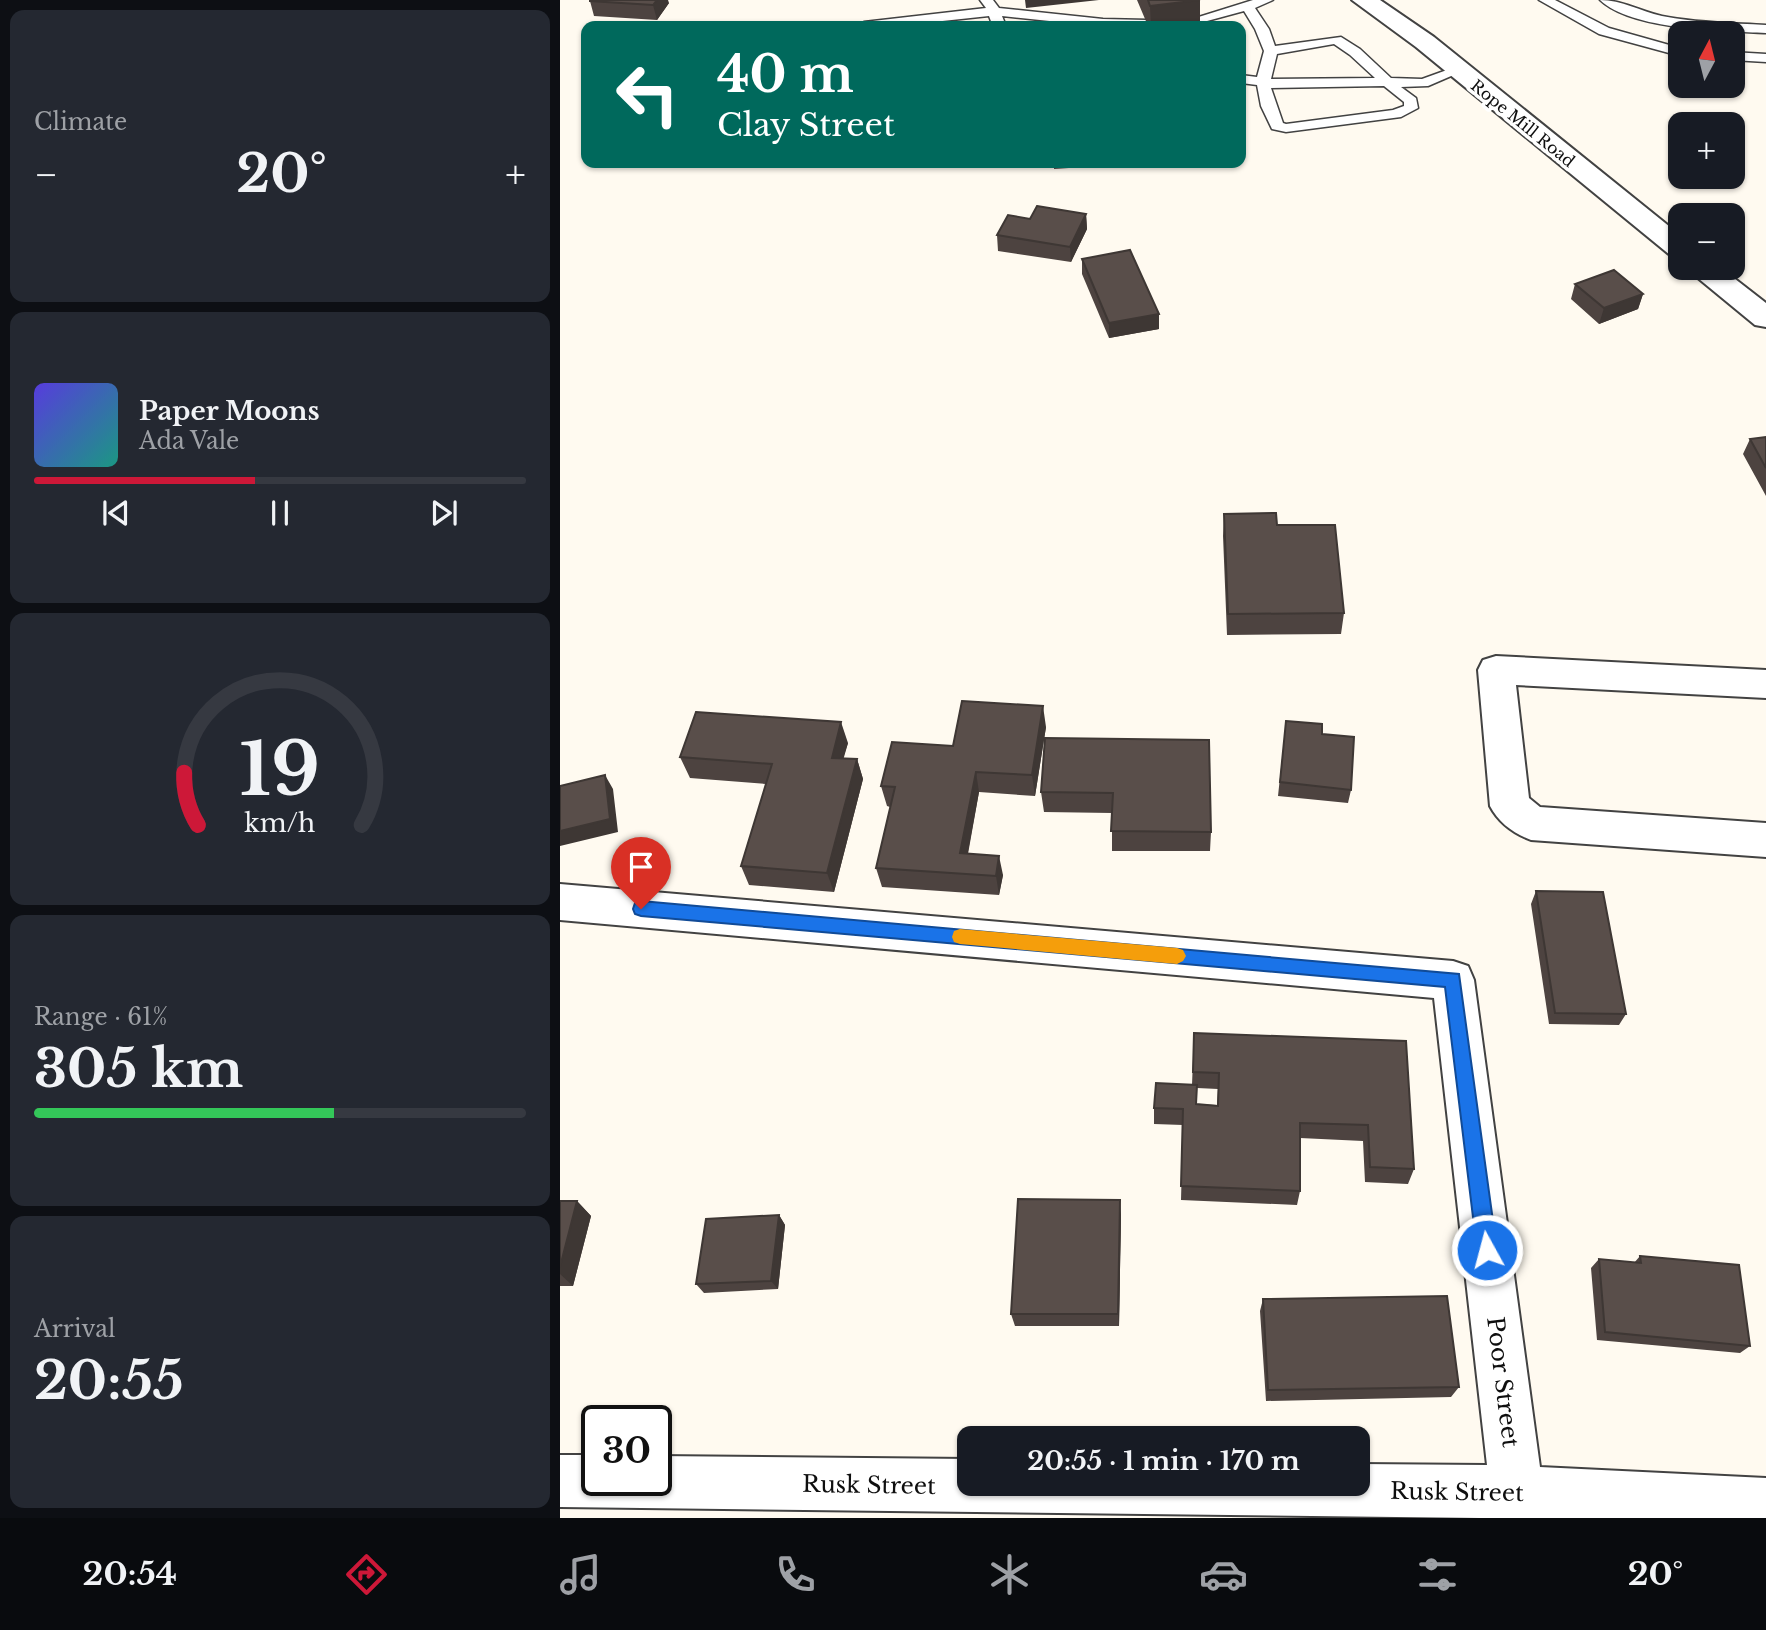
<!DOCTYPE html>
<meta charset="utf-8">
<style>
body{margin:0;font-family:"Libre Baskerville",serif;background:#242831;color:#f1f3f6;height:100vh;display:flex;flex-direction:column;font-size:26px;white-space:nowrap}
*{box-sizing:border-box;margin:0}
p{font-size:23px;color:#9ea1a6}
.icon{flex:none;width:38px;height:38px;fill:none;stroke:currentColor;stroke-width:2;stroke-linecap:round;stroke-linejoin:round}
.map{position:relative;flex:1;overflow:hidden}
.details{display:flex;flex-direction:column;gap:10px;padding:10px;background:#0d0f14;width:560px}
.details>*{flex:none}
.guide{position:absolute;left:21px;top:21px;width:665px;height:147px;border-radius:14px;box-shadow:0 2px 5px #0004;background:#00695c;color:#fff;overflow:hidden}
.needle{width:46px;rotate:7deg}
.buttons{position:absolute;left:1108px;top:21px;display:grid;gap:14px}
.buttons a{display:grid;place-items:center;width:77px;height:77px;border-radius:14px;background:#171b24;box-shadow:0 2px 5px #0004;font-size:35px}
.speed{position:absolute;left:21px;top:1405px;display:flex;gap:14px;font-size:35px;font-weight:700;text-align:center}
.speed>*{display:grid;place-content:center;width:91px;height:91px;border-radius:50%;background:#171b24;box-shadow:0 2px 5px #0004;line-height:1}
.speed .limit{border:4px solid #111;border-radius:10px;background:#fff;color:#111}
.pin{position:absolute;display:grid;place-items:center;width:60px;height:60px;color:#fff;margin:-72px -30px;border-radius:50% 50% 50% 0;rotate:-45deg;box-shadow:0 0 7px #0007}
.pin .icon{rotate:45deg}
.me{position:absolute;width:77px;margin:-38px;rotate:353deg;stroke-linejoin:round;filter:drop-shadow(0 0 5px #0008)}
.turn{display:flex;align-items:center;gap:24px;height:147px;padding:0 21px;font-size:32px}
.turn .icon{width:91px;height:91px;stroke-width:2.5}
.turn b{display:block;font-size:49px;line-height:60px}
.big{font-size:52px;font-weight:700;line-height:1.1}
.details .tile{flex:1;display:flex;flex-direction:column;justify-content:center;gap:10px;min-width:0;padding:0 24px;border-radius:14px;background:#242831}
.details .dial{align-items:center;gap:0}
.dial svg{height:182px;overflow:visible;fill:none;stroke:#363941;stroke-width:7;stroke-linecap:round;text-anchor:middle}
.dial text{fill:#f1f3f6;stroke:none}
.song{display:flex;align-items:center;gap:21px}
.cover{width:84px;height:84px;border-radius:10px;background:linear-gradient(135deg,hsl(250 70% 55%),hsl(170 70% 35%))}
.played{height:7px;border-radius:4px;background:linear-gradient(90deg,#cd1838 45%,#363941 45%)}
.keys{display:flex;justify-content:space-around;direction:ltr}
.heat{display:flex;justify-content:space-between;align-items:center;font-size:38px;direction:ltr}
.charge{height:10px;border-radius:5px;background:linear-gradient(90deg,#34c759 61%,#363941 0)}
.trip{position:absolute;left:397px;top:1426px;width:413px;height:70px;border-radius:14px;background:#171b24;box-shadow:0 2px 5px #0004;font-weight:700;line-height:70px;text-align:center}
.tabs{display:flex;height:112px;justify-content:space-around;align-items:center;background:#090b0e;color:#9ea1a6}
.tabs .icon{width:49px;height:49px}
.tabs .active{color:#cd1838}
.tabs b{font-size:32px;color:#f1f3f6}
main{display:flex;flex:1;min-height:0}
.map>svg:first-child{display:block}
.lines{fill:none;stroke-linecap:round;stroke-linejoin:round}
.service-casing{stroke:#424242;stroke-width:3}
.minor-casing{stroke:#424242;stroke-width:4}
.service{fill:#fff;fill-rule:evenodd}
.minor{fill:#fff;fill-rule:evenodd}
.wall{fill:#4d4340;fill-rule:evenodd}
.shaded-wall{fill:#3e3734}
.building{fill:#594e4a;stroke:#3e3734;stroke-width:2}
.route{fill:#1a73e8;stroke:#114b97;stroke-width:2}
.slow{fill:#f59e0b}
.labels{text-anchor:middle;stroke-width:7;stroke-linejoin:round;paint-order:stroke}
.far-street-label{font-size:16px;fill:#0f0f0f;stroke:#fff}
.near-street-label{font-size:23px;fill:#0f0f0f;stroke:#fff}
</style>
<main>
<section class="details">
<div class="tile"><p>Climate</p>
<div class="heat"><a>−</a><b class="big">20°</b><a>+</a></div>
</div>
<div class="tile">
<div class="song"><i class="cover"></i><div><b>Paper Moons</b><p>Ada Vale</p></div></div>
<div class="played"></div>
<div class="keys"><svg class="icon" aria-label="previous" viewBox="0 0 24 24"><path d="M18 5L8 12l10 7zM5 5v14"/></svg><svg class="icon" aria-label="pause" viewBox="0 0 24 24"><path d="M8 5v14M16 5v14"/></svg><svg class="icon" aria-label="next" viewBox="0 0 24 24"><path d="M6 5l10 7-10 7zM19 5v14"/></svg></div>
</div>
<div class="tile dial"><svg viewBox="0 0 100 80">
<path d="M14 69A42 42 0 1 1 86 69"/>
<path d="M14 69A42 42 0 0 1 8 46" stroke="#cd1838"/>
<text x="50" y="56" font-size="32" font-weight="700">19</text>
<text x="50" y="72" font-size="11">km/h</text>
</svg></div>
<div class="tile"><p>Range · 61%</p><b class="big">305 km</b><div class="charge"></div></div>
<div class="tile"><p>Arrival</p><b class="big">20:55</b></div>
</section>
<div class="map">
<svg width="1206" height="1518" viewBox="0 0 1206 1518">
<rect width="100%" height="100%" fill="#fffaf0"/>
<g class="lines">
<g class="service-casing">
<path id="service" d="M420,0h13l6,8 104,11 44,1 7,4 -2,2h-55l-95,-10 2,5 -7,4 -5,-1 -3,-8 -93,10h-39l7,-4 122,-14z
M693,0h20l-18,8 14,21 6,17 66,-9 19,12 31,29 31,1 36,-13 7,4 -37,16 -27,1 15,11 2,10 -17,9 -115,15 -14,-3 -11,-23 -4,-21 -16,-2v-8l16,2 7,-26 -9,-22 -11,-18 -48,13 -7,-4zM774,44l16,11 25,23 -104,1 6,-25zM824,86l20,16v4l-11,4 -107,14 -3,-1 -12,-35z
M979,0h16l54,28 71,20v8l-81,-22z
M1040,0c22,0 40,11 62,16 34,7 70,7 104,9v8c-43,-2 -135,-3 -166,-33z
M1172,52l34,2v8l-34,-2z"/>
</g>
<g class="minor-casing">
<path id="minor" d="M792,0h28l54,37 246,198v23l-10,-3 -254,-208z
M1129,268h32l45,35v24l-11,-2 -62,-51z
M936,656l270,14v28l-250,-13 13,113 11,9 226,16v34l-235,-17c-18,-7 -32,-17 -41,-34l-12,-136 5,-10z
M0,884l893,77 15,5 6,14 66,487 226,11v40h-286l-920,-11v-52h37v25h59v-24l314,3v25h388v-20l129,1 -53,-467 -874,-78z"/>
</g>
<use href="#service" class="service"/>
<use href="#minor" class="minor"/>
</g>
<path class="wall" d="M577,0h63v26h-52z
M30,1l79,2 -12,17 -63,-4z
M494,163h59v2l-59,4z
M526,214l1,15 -16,33 -73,-11 -1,-16 33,-16z
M522,259l77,55v15l-50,9 -27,-64z
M1015,284l68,10 -5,15 -39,15 -28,-25z
M1206,437v59l-23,-42 7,-15z
M664,514l53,11 67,88 -3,21 -114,1 -4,-99z
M726,721l36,13 29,56 -3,13 -70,-7z
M486,727l-11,69 -56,-4 -11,62 35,21 -4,20 -117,-8 -6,-19 14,-61 -3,-1 -6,-20 72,-40z
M485,738l166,94 -1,19h-98v-38l-68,-1 -3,-20z
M288,743l-5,15 14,1 6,20 -29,113 -85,-7 -8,-19 25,-82 -76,-6 -10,-21z
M976,891l90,123 -7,11 -70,-1 -18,-120z
M634,1033l212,8 8,128 -6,15 -43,-2 -2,-41 -63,-3v53l-3,14 -116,-5 2,-75 -29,-1v-16l38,-23zM637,1088l21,1 -1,16 -21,-1z
M0,1201h17l14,15 -18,70h-13z
M561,1214l-2,112h-104l-4,-12z
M219,1215l6,10 -7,64 -74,4 -8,-9z
M1080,1256l110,90 -10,7 -143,-13 -6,-72 8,-9 35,4z
M703,1299l196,88 -8,10 -185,4 -6,-90z"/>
<path class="shaded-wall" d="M97,0h11l1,3 -12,17 -4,-15z
M465,0h74l-73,8z
M640,0v26h-49l-1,-20z
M526,214l1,15 -16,33 -1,-15z
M1083,294l-5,15 -39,15 5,-16z
M599,314v15l-50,9v-15z
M483,706l3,21 -11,69 -3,-21z
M281,722l7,21 -10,35 -6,-20z
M297,759l6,20 -29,113 -7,-19z
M416,772l3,20 -15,81 -4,-20z
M45,775l8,14 5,43 -58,14v-15z
M439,856l4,19 -4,20 -3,-19z
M560,1200l1,14 -2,112 -1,-12z
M17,1201l14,15 -18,70 -13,-12v-7z
M219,1215l6,10 -7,64 -7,-8z"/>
<path class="building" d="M30,0h67l-4,5 -63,-4z
M588,0h52l-50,6z
M477,206l49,8 -16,33 -73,-12 11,-20 22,4z
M570,250l29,64 -50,9 -27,-64z
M1054,270l29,24 -39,14 -29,-24z
M1206,437v31l-16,-29z
M716,513l1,12h58l9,88 -116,1 -4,-100z
M402,701l81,5 -11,69 -56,-3 -16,81 39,3 -3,20 -120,-8 19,-81 -14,-1 11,-44 61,4z
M136,712l145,10 -9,36 25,1 -30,114 -86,-7 31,-102 -92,-7z
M726,721l36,3v10l32,3 -3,53 -71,-8z
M485,738l164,2 2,92 -100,-1 2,-38 -72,-1z
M45,775l5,44 -50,12v-45z
M976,891l67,1 23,122 -71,-1z
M634,1033l212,8 8,128 -44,-2 -2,-42 -68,-2v68l-119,-5 2,-77 -29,-1 2,-25 41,2 -1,19 22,2 1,-33 -26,-1z
M458,1199l102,1 -2,114h-107z
M0,1201h17l-17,66z
M219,1215l-8,66 -75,3 10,-65z
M1080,1256l99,9 11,81 -145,-14 -6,-73 42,4z
M887,1296l12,91 -191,3 -5,-91z"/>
<path class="route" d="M81,901l818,73 38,276 -3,7 -7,2 -7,-2 -3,-7 -32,-263 -804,-71 -6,-2 -2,-5 2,-6z"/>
<path class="slow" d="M400,929l217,19 6,2 3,6 -3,5 -6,3 -217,-20 -6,-2 -2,-5 2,-6z"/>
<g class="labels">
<g class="far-street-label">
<text transform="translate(963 123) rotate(39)" y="6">Rope Mill Road</text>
</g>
<g class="near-street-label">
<text transform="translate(943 1382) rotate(83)" y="8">Poor Street</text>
<text transform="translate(309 1485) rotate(1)" y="8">Rusk Street</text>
<text transform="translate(897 1492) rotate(1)" y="8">Rusk Street</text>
</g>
</g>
</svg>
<div class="buttons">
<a><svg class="needle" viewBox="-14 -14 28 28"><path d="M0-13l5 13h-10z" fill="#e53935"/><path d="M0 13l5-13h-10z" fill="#9ea1a6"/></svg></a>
<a>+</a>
<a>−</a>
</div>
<div class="speed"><div class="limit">30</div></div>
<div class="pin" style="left:81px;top:909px;background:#d93025"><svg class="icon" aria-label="arrive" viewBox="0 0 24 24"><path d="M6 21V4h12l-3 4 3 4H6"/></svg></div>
<svg class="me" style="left:927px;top:1250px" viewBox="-20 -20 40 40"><circle r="17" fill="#1a73e8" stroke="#fff" stroke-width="3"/><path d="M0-11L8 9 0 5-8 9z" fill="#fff"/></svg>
<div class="trip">20:55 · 1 min · 170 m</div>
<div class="guide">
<div class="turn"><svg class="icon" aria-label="left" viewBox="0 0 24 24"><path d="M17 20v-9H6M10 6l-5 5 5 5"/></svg><div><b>40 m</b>Clay Street</div></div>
</div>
</div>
</main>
<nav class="tabs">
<b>20:54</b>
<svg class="icon active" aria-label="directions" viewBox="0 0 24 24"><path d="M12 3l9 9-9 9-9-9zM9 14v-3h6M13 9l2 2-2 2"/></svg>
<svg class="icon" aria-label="music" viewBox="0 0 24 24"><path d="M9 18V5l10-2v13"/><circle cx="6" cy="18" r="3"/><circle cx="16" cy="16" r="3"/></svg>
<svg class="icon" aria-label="phone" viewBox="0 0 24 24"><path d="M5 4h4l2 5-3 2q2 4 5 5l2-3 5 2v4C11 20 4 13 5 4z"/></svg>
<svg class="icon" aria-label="climate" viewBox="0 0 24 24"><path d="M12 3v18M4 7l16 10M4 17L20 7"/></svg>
<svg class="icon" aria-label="car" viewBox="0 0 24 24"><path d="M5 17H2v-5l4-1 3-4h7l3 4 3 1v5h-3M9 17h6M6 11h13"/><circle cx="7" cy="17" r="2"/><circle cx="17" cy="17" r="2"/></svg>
<svg class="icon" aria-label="filters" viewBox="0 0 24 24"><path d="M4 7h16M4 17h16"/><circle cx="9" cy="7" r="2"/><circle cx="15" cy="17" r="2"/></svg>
<b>20°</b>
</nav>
